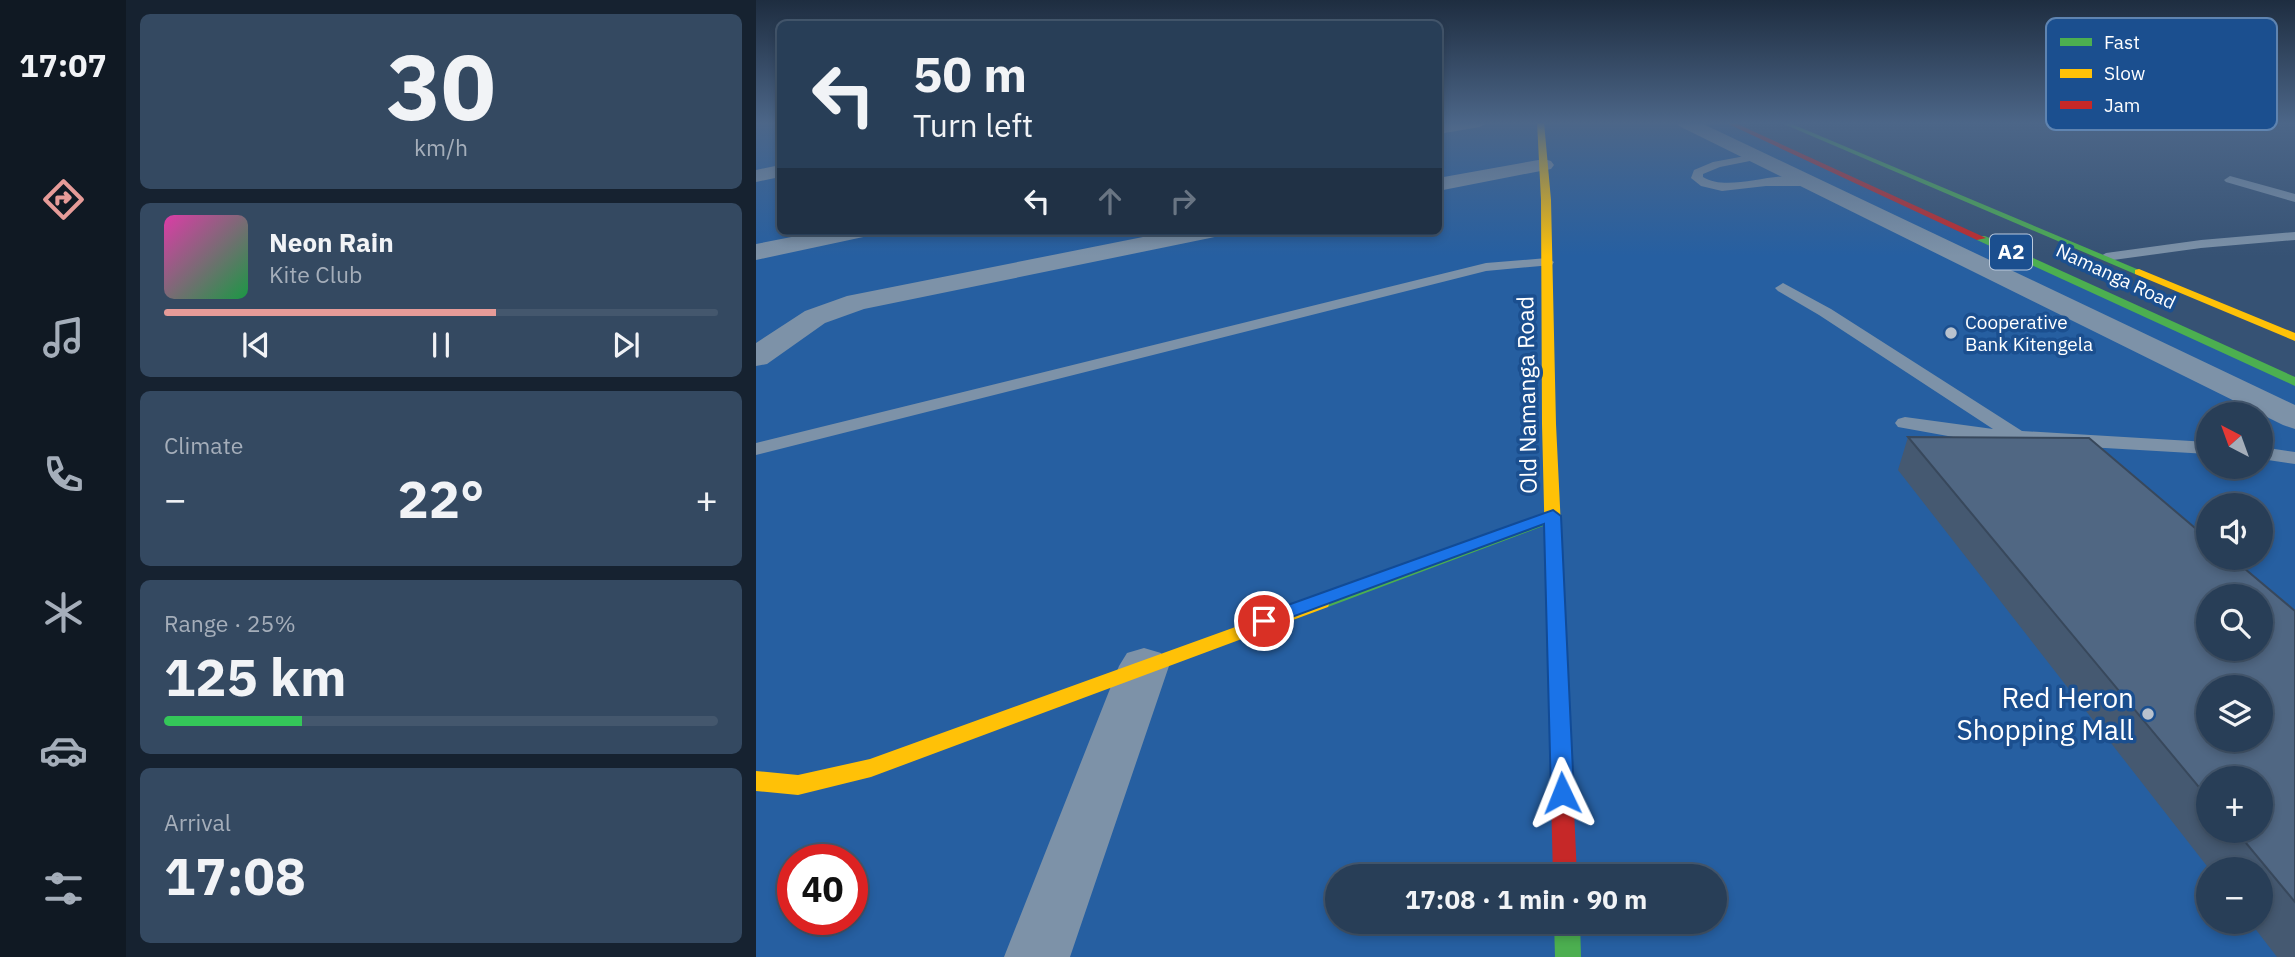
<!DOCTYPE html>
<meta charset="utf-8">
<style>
body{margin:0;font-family:"IBM Plex Sans",sans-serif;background:#344961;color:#f1f3f6;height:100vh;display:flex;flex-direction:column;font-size:26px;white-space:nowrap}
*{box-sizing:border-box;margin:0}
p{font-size:23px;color:#a5aeba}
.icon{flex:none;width:38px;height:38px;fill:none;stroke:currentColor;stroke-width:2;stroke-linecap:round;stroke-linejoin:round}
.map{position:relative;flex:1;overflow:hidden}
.panel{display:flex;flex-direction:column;gap:14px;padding:14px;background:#162230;width:630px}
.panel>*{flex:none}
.hud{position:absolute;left:21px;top:21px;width:665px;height:214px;border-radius:10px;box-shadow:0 4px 10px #0003,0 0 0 2px #44576d;background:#283e57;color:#f1f3f6;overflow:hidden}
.needle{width:46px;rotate:319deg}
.tools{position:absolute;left:1440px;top:402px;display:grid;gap:14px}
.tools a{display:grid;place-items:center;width:77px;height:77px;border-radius:50%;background:#283e57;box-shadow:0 4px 10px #0003,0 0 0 2px #44576d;font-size:35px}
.speed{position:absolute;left:21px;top:844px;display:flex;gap:14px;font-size:35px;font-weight:700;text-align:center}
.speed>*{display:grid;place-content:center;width:91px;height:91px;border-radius:50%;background:#283e57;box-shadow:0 4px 10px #0003,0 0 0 2px #44576d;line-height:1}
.speed .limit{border:10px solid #d22;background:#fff;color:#111}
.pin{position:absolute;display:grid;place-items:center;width:60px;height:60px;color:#fff;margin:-30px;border:4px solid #fff;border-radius:50%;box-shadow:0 2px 7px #0007}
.me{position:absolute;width:77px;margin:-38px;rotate:358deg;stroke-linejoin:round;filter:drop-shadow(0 0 5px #0008)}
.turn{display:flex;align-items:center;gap:24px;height:147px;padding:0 21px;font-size:32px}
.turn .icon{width:91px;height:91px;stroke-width:2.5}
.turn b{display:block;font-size:49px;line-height:60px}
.lanes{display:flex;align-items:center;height:66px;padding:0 21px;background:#0003;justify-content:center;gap:35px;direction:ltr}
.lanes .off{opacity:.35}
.big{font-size:52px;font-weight:800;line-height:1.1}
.panel .widget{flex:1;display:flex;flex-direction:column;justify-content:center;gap:10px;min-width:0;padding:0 24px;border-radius:10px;background:#344961}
.panel .dial{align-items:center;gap:0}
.dial b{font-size:91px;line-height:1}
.song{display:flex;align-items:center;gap:21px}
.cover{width:84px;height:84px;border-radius:10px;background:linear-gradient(135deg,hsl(320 70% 55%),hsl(140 70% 35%))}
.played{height:7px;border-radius:4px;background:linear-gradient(90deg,#e69b98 60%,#44576d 60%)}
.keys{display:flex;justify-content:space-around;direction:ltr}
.heat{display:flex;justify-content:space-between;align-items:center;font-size:38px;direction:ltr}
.charge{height:10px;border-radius:5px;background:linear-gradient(90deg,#34c759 25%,#44576d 0)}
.trip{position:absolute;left:569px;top:864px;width:402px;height:70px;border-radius:35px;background:#283e57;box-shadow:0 4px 10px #0003,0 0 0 2px #44576d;font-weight:800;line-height:70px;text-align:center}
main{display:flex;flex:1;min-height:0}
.menu{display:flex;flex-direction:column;width:126px;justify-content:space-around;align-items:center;background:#101923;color:#a5aeba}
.menu .icon{width:49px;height:49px}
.menu .on{color:#e69b98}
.menu b{font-size:32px;color:#f1f3f6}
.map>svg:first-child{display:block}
.green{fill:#265fa1;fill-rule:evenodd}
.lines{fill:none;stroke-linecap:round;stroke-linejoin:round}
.lane{fill:#7d92a8;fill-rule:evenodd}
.street{fill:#7d92a8;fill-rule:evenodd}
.fast{fill:#4caf50;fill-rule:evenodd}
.slow{fill:#ffc107;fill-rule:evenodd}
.jam{fill:#c62828;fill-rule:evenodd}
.wall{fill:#455971;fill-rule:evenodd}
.building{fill:#506783;stroke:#38485c;stroke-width:2;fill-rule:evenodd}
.route{fill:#1a73e8;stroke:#114b97;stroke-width:2}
.poi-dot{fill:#b9c2ce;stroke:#1b4f8f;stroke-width:2.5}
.labels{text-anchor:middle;stroke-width:7;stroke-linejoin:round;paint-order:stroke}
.far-street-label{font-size:19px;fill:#fff;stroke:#1b4f8f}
.far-poi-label{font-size:19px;fill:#fff;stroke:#1b4f8f;text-anchor:start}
.shield{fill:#1b4f8f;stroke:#bbcadd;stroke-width:2}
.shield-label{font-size:21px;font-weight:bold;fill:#fff}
.street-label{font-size:23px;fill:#fff;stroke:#1b4f8f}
.near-poi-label{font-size:28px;fill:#fff;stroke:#1b4f8f;text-anchor:end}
.key{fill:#1b4f8f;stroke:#5f84b1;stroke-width:2}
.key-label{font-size:19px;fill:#fff}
</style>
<main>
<nav class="menu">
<b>17:07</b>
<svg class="icon on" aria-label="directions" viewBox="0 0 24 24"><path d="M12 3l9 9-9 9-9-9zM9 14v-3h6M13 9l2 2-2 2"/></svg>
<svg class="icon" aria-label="music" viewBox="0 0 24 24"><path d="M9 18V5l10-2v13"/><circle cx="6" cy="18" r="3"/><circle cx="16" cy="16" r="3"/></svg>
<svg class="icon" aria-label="phone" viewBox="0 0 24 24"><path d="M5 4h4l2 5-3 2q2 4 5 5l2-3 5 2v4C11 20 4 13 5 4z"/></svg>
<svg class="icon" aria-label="climate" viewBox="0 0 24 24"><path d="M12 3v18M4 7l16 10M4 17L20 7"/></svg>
<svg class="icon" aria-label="car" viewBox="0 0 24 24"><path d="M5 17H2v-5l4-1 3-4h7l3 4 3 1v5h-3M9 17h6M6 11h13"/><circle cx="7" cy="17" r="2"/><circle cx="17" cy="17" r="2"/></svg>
<svg class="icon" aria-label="filters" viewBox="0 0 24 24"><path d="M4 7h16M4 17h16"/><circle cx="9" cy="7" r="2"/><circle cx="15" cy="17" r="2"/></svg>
</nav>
<section class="panel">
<div class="widget dial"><b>30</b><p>km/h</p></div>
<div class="widget">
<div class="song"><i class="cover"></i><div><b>Neon Rain</b><p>Kite Club</p></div></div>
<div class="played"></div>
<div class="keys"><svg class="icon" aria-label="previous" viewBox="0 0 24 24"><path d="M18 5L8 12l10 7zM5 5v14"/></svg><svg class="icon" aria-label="pause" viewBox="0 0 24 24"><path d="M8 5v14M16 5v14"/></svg><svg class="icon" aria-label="next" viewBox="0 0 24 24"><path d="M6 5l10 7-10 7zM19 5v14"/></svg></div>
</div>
<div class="widget"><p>Climate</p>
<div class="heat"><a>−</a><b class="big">22°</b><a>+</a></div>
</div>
<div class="widget"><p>Range · 25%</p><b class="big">125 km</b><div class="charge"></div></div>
<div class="widget"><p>Arrival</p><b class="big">17:08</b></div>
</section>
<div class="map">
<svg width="1539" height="957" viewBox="0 0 1539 957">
<rect width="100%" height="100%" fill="#365274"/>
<path class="green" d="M0,122h24v109h658l1,-109h288l568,260v575h-1539zM1452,415h53v52h-53zM1452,506h53v52h-53zM1452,597h53v52h-53zM1452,688h53v52h-53zM1452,779h53v52h-53zM37,859h59v60h-59zM1452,870h53v52h-53zM581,877h378v45h-378z"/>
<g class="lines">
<path class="lane" d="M1000,154l4,1v4l-40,8 -17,7v3c29,18 84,-13 108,5l-6,4h-39l-44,5 -21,-5 -10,-8 3,-8 19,-8z
M1474,176l65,18v8l-69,-20 -2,-2z
M1539,232v8l-94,8 -95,13 -7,-4 7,-4 95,-13z
M791,258l7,4 -2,3 -66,6 -730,184v-12l730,-180z
M1027,283l48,26 191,122 186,11v12l-238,-14 -72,-13 -3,-4 3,-4 7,-2 88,12 -174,-114 -41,-24 -3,-3z
M1505,447l34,5v12l-34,-5z"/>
<path class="street" d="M682,122h51l-9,5 -42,7z
M920,122h23l596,283v24l-12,-4 -604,-299z
M788,159l7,2 3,4 -3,4 -113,22v-13z
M24,165v12l-24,5v-12z
M66,231h49l-3,5 -112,24v-16z
M417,231h49l-3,5 -9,2 -346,71 -39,14 -58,41 -11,2v-23l49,-32 42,-15z
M388,648l17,5 8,13 -99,291h-66l115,-291 8,-13z"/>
<path class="fast" d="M1023,122h8l357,150 -9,2z
M1221,236h8l310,141v9l-318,-146z
M797,511l6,1 2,4 -2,4 -231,87h-14l-2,-5 2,-5z
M798,922h26l1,35h-26z"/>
<path class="slow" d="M781,122h7l7,78 5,224 12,248 -3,5 -7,3 -7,-3 -3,-5 -6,-248 -1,-224z
M1383,269l156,64v8l-160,-67v-4z
M565,596l7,1 2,5 -2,5 -457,170 -73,18 -42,-4v-20l42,4 72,-16z"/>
<path class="jam" d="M968,122h9l253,116 -9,2z
M802,664l7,3 3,5 9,205h-24l-5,-205 3,-5z"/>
</g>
<path class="wall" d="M1152,437l387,174v346h-18l-27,-35h11v-52h-51l-312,-400zM1452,779l53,52h-53z"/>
<path class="building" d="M1152,437l181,1 119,101v19h24l63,53v291l-59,-71h25v-52h-53v19zM1452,597h53v52h-53zM1452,688h53v52h-53z"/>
<linearGradient id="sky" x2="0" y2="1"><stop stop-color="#1e2d40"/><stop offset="0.48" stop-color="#4c6688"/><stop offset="1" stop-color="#4c6688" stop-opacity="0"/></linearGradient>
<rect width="1539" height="256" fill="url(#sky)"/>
<path class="route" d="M797,510l8,6 13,277 -3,8 -9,2 -8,-2 -3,-8 -7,-269 -274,101h-13l-3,-4 3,-5z"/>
<g class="poi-dot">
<circle cx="1195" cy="333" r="7"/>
<circle cx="1392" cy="714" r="7"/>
</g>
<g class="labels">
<g class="far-street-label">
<text transform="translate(1360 276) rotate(25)" y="7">Namanga Road</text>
</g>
<g class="far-poi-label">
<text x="1209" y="329">Cooperative<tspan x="1209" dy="22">Bank Kitengela</tspan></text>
</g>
<rect class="shield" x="1234" y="234.5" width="42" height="35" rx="5"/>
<g class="shield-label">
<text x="1255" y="259">A2</text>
</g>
<g class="street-label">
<text transform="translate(771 395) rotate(-91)" y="8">Old Namanga Road</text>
</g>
<g class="near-poi-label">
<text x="1378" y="708">Red Heron<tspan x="1378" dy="32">Shopping Mall</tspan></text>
</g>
</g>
<rect x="1290" y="18" width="231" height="112" rx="10" class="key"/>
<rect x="1304" y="38" width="32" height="8" fill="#4caf50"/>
<rect x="1304" y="69" width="32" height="9" fill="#ffc107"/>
<rect x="1304" y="101" width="32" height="8" fill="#c62828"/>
<g class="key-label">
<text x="1348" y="49">Fast</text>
<text x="1348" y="80">Slow</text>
<text x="1348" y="112">Jam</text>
</g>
</svg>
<div class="tools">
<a><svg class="needle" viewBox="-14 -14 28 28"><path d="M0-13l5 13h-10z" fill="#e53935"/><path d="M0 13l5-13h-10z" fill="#a5aeba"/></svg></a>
<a><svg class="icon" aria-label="sound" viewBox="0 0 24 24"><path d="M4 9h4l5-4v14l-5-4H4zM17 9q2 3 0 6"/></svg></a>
<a><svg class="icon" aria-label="search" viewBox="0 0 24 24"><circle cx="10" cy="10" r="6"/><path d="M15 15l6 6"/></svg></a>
<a><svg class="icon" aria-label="layers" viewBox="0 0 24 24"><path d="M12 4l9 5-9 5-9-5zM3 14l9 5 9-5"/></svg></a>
<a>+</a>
<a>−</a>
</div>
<div class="speed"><div class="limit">40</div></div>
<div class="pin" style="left:508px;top:621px;background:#d93025"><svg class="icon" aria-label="arrive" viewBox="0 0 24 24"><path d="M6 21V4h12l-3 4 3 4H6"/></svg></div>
<svg class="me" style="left:806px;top:793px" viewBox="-20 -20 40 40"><path d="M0-17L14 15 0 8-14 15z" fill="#1a73e8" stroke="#fff" stroke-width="4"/></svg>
<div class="trip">17:08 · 1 min · 90 m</div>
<div class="hud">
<div class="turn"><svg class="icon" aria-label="left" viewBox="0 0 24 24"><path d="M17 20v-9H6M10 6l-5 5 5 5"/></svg><div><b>50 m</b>Turn left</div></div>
<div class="lanes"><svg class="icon" aria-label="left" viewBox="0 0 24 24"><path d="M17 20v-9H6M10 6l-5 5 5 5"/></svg><svg class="icon off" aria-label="ahead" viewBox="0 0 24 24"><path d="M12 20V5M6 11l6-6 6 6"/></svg><svg class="icon off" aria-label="right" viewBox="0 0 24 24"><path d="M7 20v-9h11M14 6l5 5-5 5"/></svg></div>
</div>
</div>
</main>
